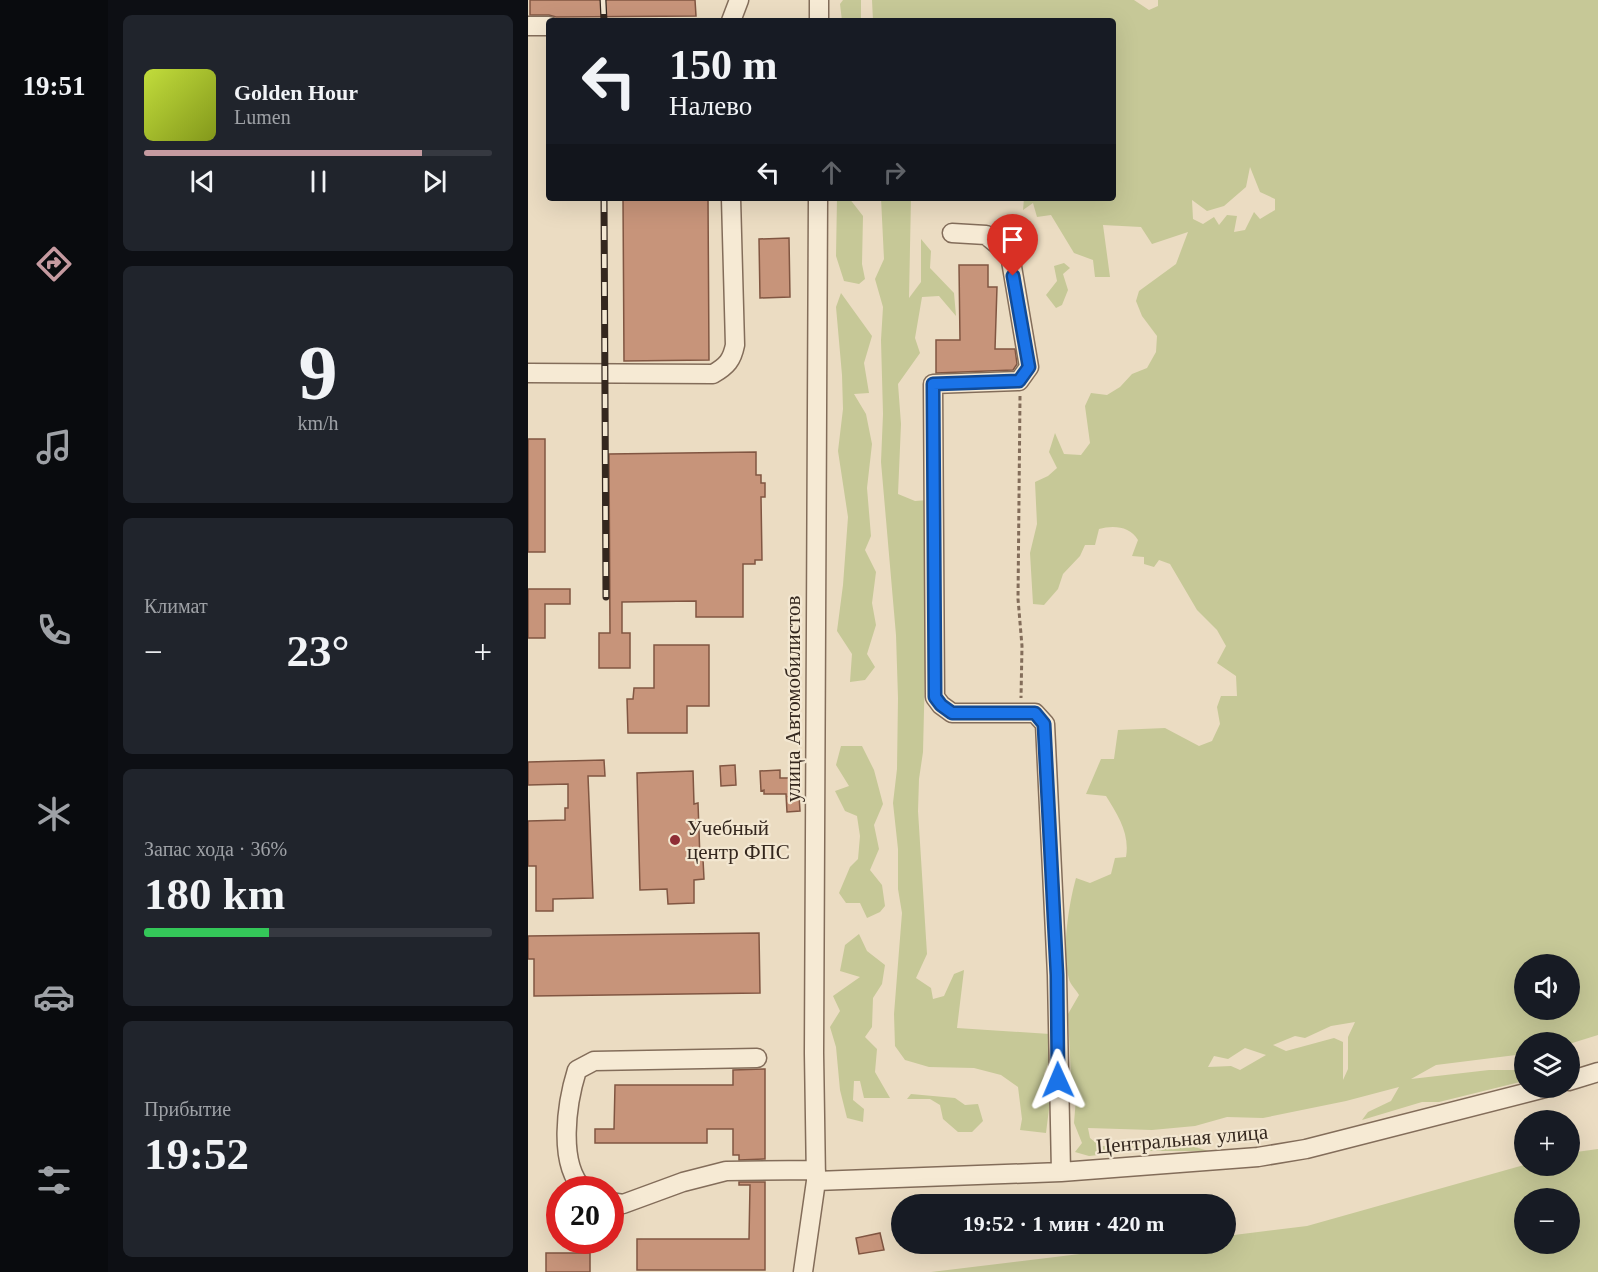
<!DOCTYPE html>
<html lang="ru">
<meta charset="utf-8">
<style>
body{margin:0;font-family:"Times New Roman",serif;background:#20242c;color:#f1f3f6;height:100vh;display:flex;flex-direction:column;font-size:22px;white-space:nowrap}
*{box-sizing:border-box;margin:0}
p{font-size:20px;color:#9ea1a6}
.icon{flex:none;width:33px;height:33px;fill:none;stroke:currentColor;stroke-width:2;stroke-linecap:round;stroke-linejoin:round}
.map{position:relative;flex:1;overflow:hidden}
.sheet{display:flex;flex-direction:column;gap:15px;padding:15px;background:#0d0f14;width:420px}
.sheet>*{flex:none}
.guide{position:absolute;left:18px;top:18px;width:570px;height:183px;border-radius:6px;box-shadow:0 6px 24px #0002;background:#171b24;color:#f1f3f6;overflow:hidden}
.buttons{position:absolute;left:986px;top:954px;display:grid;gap:12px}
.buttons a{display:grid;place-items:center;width:66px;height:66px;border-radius:50%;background:#171b24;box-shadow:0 6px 24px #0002;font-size:30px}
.speed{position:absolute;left:18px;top:1176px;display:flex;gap:12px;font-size:30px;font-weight:700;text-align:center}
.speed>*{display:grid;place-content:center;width:78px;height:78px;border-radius:50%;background:#171b24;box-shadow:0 6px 24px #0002;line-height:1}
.speed .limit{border:9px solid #d22;background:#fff;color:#111}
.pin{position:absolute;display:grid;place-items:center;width:51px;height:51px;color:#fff;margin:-62px -26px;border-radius:50% 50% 50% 0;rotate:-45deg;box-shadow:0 0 6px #0007}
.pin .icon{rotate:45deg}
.me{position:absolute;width:66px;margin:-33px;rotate:359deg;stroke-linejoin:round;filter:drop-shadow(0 0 4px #0008)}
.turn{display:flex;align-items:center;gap:21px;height:126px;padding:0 24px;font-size:27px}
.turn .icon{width:78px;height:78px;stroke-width:2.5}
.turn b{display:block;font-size:42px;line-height:51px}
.lanes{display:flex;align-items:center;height:57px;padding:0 24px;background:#0003;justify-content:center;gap:30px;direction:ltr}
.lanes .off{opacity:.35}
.big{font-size:45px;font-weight:600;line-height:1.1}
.sheet .tile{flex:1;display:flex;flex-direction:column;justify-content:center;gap:9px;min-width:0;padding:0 21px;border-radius:9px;background:#20242c}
.sheet .dial{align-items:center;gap:0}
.dial b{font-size:78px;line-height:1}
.song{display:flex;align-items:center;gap:18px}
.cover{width:72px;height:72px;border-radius:9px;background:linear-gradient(135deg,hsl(70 70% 55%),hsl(70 70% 35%))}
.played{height:6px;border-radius:3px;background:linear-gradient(90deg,#c59aa0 80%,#363941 80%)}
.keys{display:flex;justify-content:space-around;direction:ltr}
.heat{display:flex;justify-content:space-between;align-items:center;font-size:33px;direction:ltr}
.charge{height:9px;border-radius:4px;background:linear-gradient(90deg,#34c759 36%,#363941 0)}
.trip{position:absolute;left:363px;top:1194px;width:345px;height:60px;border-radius:30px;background:#171b24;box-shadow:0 6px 24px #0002;font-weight:600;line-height:60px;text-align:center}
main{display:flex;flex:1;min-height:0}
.dock{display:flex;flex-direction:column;width:108px;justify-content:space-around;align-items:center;background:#090b0e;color:#9ea1a6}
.dock .icon{width:42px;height:42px}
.dock .selected{color:#c59aa0}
.dock b{font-size:27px;color:#f1f3f6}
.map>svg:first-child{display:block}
.green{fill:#c6c897;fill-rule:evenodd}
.building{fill:#c7947a;stroke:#815642;stroke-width:1.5}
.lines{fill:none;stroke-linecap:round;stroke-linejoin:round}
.minor-casing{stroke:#836d5a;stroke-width:21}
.path{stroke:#836d5a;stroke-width:3;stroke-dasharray:4.5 3;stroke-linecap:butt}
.minor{stroke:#f6ead4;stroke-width:18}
.rail-casing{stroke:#34271e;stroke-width:7}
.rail{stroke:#f3e7d1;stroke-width:4.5;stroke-dasharray:14;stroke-linecap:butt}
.route-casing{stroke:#114b97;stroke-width:15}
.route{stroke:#1a73e8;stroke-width:10}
.poi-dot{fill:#8f2e36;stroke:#f3e7d1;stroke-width:2}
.labels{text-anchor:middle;stroke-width:4.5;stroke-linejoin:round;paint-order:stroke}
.street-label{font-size:21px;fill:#34271e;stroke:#f3e7d1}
.poi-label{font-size:21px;fill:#34271e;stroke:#f3e7d1;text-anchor:start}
</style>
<main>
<nav class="dock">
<b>19:51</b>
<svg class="icon selected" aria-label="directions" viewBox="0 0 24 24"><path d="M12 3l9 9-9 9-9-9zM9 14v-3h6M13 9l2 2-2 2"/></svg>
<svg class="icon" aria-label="music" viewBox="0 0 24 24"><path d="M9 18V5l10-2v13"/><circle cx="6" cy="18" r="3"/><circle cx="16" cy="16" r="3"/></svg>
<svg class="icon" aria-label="phone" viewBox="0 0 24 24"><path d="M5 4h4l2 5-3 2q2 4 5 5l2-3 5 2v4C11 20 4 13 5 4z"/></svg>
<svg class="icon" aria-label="climate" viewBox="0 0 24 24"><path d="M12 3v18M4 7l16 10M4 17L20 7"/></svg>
<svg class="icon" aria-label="car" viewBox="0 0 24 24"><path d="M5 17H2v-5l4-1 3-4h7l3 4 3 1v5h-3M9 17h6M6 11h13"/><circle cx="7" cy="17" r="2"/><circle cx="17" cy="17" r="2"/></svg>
<svg class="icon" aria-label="filters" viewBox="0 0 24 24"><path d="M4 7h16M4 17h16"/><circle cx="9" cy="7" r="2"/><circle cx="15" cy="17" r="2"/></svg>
</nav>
<section class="sheet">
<div class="tile">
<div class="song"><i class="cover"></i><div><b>Golden Hour</b><p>Lumen</p></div></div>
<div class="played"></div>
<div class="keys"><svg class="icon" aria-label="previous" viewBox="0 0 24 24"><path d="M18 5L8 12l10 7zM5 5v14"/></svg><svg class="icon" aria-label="pause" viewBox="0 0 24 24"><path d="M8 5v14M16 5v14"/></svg><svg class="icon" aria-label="next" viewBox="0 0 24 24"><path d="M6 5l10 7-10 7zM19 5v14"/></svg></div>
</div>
<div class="tile dial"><b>9</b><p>km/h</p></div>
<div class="tile"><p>Климат</p>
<div class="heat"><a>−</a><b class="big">23°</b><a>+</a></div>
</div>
<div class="tile"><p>Запас хода · 36%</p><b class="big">180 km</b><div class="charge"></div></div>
<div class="tile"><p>Прибытие</p><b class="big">19:52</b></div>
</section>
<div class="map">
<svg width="1070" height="1272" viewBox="0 0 1070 1272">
<rect width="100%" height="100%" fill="#ebdcc2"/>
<path class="green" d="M315,0h18v21h-19l-2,-17z
M344,0h262l15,10 9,-4v-6h440v1035l-29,9v-2h-45v12l-88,11 -25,14 78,-9h33l2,11 -85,21h-17l-60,18 6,-8 23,-11 8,-14 -53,14 -83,17 -36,-1 -32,9 -43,4 -64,-2 2,10 10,8h91l18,5h-74l-46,5 -14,-4 7,-9 -8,-20 2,-25 -5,-22 -3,-62 11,-19c-3,-5 -9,-11 -10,-16 -8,-26 0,-76 7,-101l14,5 21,-9 4,-16 11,-1c4,-23 -8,-42 -20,-61l-20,-2 15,-35h13l4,-29 47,-2 34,18 13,-5 8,-17 -3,-17 4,-11h16l-1,-20 -19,-13 9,-17 -9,-16 -20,-20 -27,-46 -11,-4 -5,7 -10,-3v-7l-12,-1 6,-16c-8,-14 -25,-15 -39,-11l-4,16h-10l-5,11 -17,18 -5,15 -14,16 -11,-1 -3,-51 7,-29 -2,-42 13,-6 9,-8 -8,-16 6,-19 9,21 17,1 9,-12 -5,-37 6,-13 16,2 13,-8 12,-13 15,-6 9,-16 1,-16 -15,-20 -6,-15 3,-10 37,-27 12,-32 -36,12 -11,-17 -38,-2 7,52h-15l-2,-17 -19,-7 -23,-38 -14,2 -4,-14 -10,7 1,-12h89v-177h-240zM722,167l10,25 15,7v11l-15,9 -6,-7 -9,18 -11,2 3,-16 -10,-1 -8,10 -5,-8 -11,7 -10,-5 -1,-19 15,11 17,-5 22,-19zM996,964h45v46h-45zM827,1022l-7,15v32l-5,11v-38l-9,-4 -48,13 -13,-6 22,-9 10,2 26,-12zM717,1048l21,7 -26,15 -9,-4 -23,1 6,-11 14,3z
M309,198h12l14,18 -1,48 3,15 -6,5 -15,-3 -8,-25z
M353,198h30l-2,100 12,-16v-43l10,12 -1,17 24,25 2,23 -17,-20 -17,1 -7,41 5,15 -22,31 3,40 -3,70 17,7 13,-1 3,20 -7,10 4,13 -5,209 -4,27 -1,32 9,143 -11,24 15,10 2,11 11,-3 10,-22 10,-4 -7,58 93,6 1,24 -7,16 6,27 -4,32 -26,-3 2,-11 -4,-32 -17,-12 -27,-7 -45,-1 -24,-7 -10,-14 -1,-32 8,-101 -4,-24v-40l-5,-46 4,-34 1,-71 -2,-63 -15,-173 2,-48 -2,-74 2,-33 -8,-28 9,-20z
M536,263l6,5 -7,6 5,16 -6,15 -6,3 -10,-13 11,-14 -3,-15z
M313,293l31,43 -8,27 5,30 -15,1 12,20 6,30 -5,44 4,48 -6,14 11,22 -4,31 4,22 -9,29 8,13 -10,13 -15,2 2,-28 -15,-23 6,-46 5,-68 -10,-66 5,-42 -1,-34 -6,-68z
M313,746h21l12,24 9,34 -9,21 5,24 -9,21 12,15 3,21 -5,6 -13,6 -7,-15h-14l-7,-10 11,-26 8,-8 2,-23 -3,-20 -12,-5 -10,-20 14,-5 -13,-21z
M331,934l8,17 18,14 -3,19 -9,14 -1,29 -7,10 12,12 -2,23 15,26h-26l-4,-17h-6l-1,19 11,9 -1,13 -16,-4 -7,-28 -4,-43 -6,-20 10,-16 -7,-15 27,-19 -20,-6 5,-26z
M383,1094l44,4 10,7 13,-1 5,17 -11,11h-14l-15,-13 -3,-14 -10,-6h-23z
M1070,1149v123h-667l231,-28h64v-8l81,-10 217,-61 45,1v-13zM996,1198h45v46h-45z"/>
<path class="building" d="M2,0h165l1,16 -140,1 -7,-2h-19z
M95,198h85l1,162 -85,1z
M261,238l1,59 -30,1 -1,-59z
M431,265h29v22h9l-2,62h20l2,15 -4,6 -77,3v-33h24z
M0,439h17v113h-17z
M228,452v23h5v8h4v14h-4l1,63h-7v4h-12v53h-47v-16l-74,1v31h8v35h-31v-35h11l-1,-179z
M0,589h42v15h-25v34h-17z
M126,645h55v61h-22v27h-59l-1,-34h6l1,-11h20z
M76,760l1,16h-17l5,122 -40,1v12h-17v-45h-8v-45l37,-1v-12h3v-24l-40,1v-23z
M207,765l1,20 -15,1 -1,-20z
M252,770v8h18l2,33 -13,1 -1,-18h-22v-4l-3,1 -1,-20z
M165,771l1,33 4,-1 2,56h3l1,20 -10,1v23l-26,1 -1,-15 -27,1 -3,-117z
M231,933l1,60 -226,3v-37h-6v-23z
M237,1069v90l-26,1v-5h-6v-26h-26v14h-112v-14h19l1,-44h118v-15z
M211,1182h26v88h-128v-31h112l1,-54h-11z
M352,1233l4,17 -25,4 -3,-16z
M18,1253h44v19h-44z"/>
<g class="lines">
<g class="minor-casing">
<path id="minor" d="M203,21l8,-21
M291,21v-21
M0,26h21
M424,233l34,2 24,20 19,112 -10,14 -86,3 2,313 6,8 11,8h83l10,11 12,251 4,197
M0,373l185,1c14,-8 19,-14 22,-29l-4,-147
M1041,1081l29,-9
M288,1181l245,-9 197,-15 48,-8 239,-61
M56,1190c-27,-26 -17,-88 -7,-120l17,-9 163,-3
M82,1202l13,2 60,-22 43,-11 90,-1
M275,1272l13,-91 -2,-128 4,-855"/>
</g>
<path class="path" d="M492,396l-2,203 4,47 -1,52"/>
<use href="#minor" class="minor"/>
<g class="rail-casing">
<path id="rail" d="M75,0l1,21
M76,198l2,399"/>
</g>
<use href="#rail" class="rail"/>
</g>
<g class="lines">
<g class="route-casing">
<path id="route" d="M485,276l16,91 -10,14 -86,3 2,313 6,8 11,8h83l9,11 13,251 1,105"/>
</g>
<use href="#route" class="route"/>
</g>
<circle class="poi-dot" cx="147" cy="840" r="6"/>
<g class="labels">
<g class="street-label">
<text transform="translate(265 699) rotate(-90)" y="7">улица Автомобилистов</text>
<text transform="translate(654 1139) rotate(-5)" y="7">Центральная улица</text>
</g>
<g class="poi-label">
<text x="159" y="835">Учебный<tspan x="159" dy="24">центр ФПС</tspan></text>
</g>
</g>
</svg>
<div class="buttons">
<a><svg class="icon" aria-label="sound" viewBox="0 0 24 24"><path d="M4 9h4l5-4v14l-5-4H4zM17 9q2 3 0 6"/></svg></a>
<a><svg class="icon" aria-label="layers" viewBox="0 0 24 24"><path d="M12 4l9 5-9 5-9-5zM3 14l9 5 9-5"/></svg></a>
<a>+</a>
<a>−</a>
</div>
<div class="speed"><div class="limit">20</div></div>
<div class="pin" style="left:485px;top:276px;background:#d93025"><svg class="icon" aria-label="arrive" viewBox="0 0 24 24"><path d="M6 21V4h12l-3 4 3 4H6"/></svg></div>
<svg class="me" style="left:530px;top:1080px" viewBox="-20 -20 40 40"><path d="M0-17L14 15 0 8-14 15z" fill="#1a73e8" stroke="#fff" stroke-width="4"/></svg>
<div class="trip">19:52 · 1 мин · 420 m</div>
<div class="guide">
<div class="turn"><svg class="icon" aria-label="left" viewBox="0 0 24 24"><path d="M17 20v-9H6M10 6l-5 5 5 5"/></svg><div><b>150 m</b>Налево</div></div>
<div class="lanes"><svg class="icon" aria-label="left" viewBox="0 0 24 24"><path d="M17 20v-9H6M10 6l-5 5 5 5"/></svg><svg class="icon off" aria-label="ahead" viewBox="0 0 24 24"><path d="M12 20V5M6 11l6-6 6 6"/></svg><svg class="icon off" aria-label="right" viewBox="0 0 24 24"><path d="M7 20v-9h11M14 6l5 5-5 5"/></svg></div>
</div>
</div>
</main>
